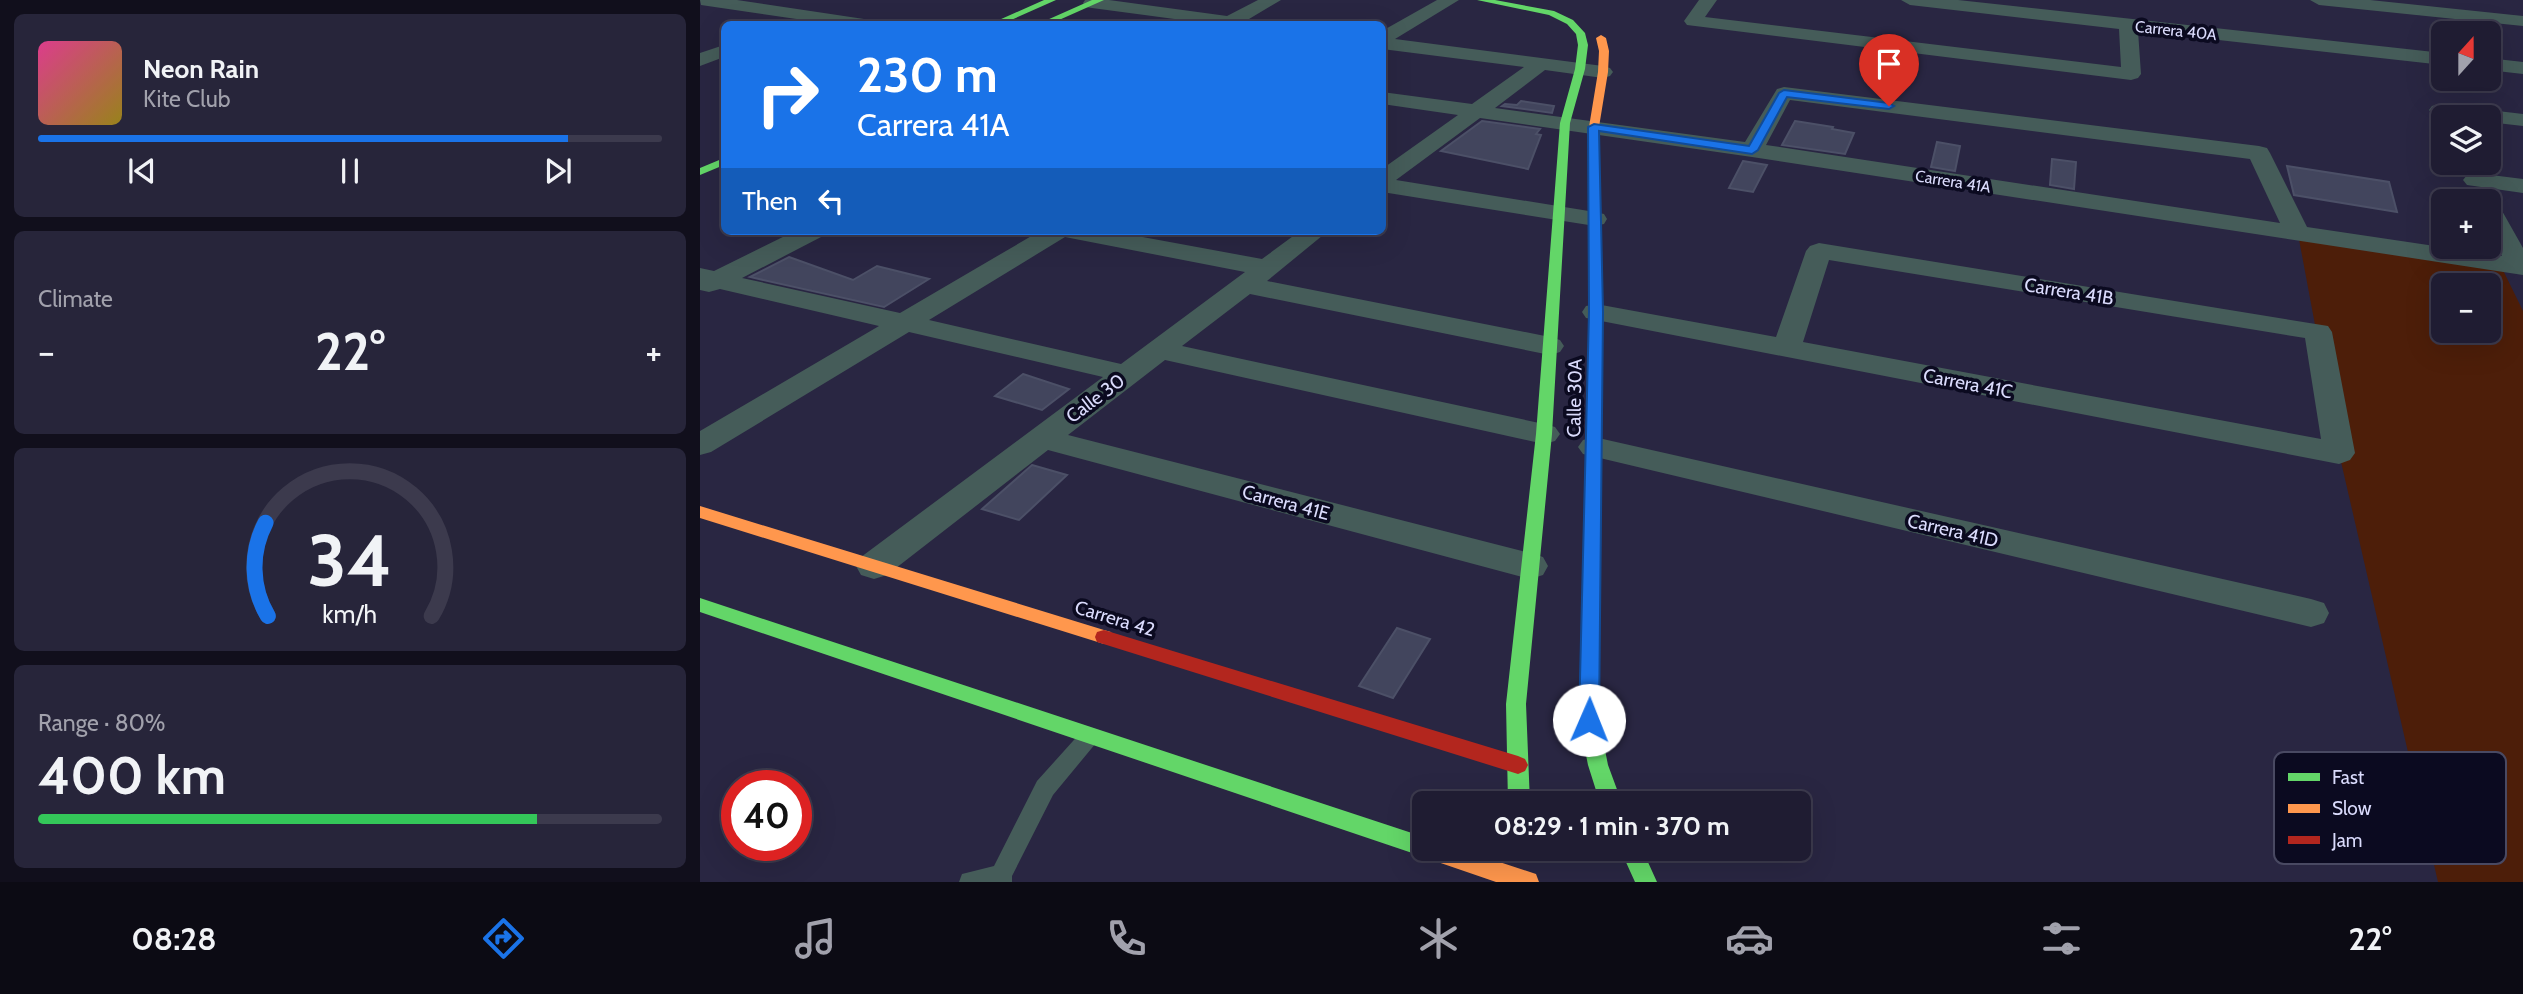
<!DOCTYPE html>
<meta charset="utf-8">
<style>
body{margin:0;font-family:Cabin,sans-serif;background:#27253a;color:#f1f3f6;height:100vh;display:flex;flex-direction:column;font-size:26px;white-space:nowrap}
*{box-sizing:border-box;margin:0}
p{font-size:23px;color:#a1a1ac}
.icon{flex:none;width:38px;height:38px;fill:none;stroke:currentColor;stroke-width:2;stroke-linecap:round;stroke-linejoin:round}
.map{position:relative;flex:1;overflow:hidden}
.details{display:flex;flex-direction:column;gap:14px;padding:14px;background:#110f1c;width:700px}
.details>*{flex:none}
.hud{position:absolute;left:21px;top:21px;width:665px;height:214px;border-radius:10px;box-shadow:0 7px 28px #0002,0 0 0 2px #3c3a4d;background:#1a73e8;color:#fff;overflow:hidden}
.needle{width:46px;rotate:21deg}
.buttons{position:absolute;left:1731px;top:21px;display:grid;gap:14px}
.buttons a{display:grid;place-items:center;width:70px;height:70px;border-radius:10px;background:#1f1c32;box-shadow:0 7px 28px #0002,0 0 0 2px #3c3a4d;font-size:35px}
.speed{position:absolute;left:21px;top:770px;display:flex;gap:14px;font-size:35px;font-weight:700;text-align:center}
.speed>*{display:grid;place-content:center;width:91px;height:91px;border-radius:50%;background:#1f1c32;box-shadow:0 7px 28px #0002,0 0 0 2px #3c3a4d;line-height:1}
.speed .limit{border:10px solid #d22;background:#fff;color:#111}
.pin{position:absolute;display:grid;place-items:center;width:60px;height:60px;color:#fff;margin:-72px -30px;border-radius:50% 50% 50% 0;rotate:-45deg;box-shadow:0 0 7px #0007}
.pin .icon{rotate:45deg}
.me{position:absolute;width:77px;margin:-38px;rotate:1deg;stroke-linejoin:round;filter:drop-shadow(0 0 5px #0008)}
.turn{display:flex;align-items:center;gap:24px;height:147px;padding:0 21px;font-size:32px}
.turn .icon{width:91px;height:91px;stroke-width:2.5}
.turn b{display:block;font-size:49px;line-height:60px}
.then{display:flex;align-items:center;height:66px;padding:0 21px;background:#0003;gap:14px;font-size:26px}
.big{font-size:52px;font-weight:700;line-height:1.1}
.details .widget{flex:1;display:flex;flex-direction:column;justify-content:center;gap:10px;min-width:0;padding:0 24px;border-radius:10px;background:#27253a}
.details .dial{align-items:center;gap:0}
.dial svg{height:182px;overflow:visible;fill:none;stroke:#3c3a4d;stroke-width:7;stroke-linecap:round;text-anchor:middle}
.dial text{fill:#f1f3f6;stroke:none}
.song{display:flex;align-items:center;gap:21px}
.cover{width:84px;height:84px;border-radius:10px;background:linear-gradient(135deg,hsl(330 70% 55%),hsl(50 70% 35%))}
.played{height:7px;border-radius:4px;background:linear-gradient(90deg,#1a73e8 85%,#3c3a4d 85%)}
.keys{display:flex;justify-content:space-around;direction:ltr}
.heat{display:flex;justify-content:space-between;align-items:center;font-size:38px;direction:ltr}
.charge{height:10px;border-radius:5px;background:linear-gradient(90deg,#34c759 80%,#3c3a4d 0)}
.trip{position:absolute;left:712px;top:791px;width:399px;height:70px;border-radius:10px;background:#1f1c32;box-shadow:0 7px 28px #0002,0 0 0 2px #3c3a4d;font-weight:700;line-height:70px;text-align:center}
.tab-bar{display:flex;height:112px;justify-content:space-around;align-items:center;background:#0c0b14;color:#a1a1ac}
.tab-bar .icon{width:49px;height:49px}
.tab-bar .current{color:#1a73e8}
.tab-bar b{font-size:32px;color:#f1f3f6}
main{display:flex;flex:1;min-height:0}
.map>svg:first-child{display:block}
.green{fill:#4d1e09;fill-rule:evenodd}
.building{fill:#42455d;stroke:#4c5067;stroke-width:2}
.lines{fill:none;stroke-linecap:round;stroke-linejoin:round}
.lane{fill:#455c59;fill-rule:evenodd}
.street{fill:#455c59;fill-rule:evenodd}
.fast{fill:#63d668;fill-rule:evenodd}
.slow{fill:#ff974d;fill-rule:evenodd}
.jam{fill:#b3261e;fill-rule:evenodd}
.route{fill:#1a73e8;stroke:#114b97;stroke-width:2}
.labels{text-anchor:middle;stroke-width:7;stroke-linejoin:round;paint-order:stroke}
.far-street-label{font-size:16px;fill:#dadbfc;stroke:#0b0a20}
.street-label{font-size:19px;fill:#dadbfc;stroke:#0b0a20}
.key{fill:#0b0a20;stroke:#494962;stroke-width:2}
.key-label{font-size:19px;fill:#dadbfc}
</style>
<main>
<section class="details">
<div class="widget">
<div class="song"><i class="cover"></i><div><b>Neon Rain</b><p>Kite Club</p></div></div>
<div class="played"></div>
<div class="keys"><svg class="icon" aria-label="previous" viewBox="0 0 24 24"><path d="M18 5L8 12l10 7zM5 5v14"/></svg><svg class="icon" aria-label="pause" viewBox="0 0 24 24"><path d="M8 5v14M16 5v14"/></svg><svg class="icon" aria-label="next" viewBox="0 0 24 24"><path d="M6 5l10 7-10 7zM19 5v14"/></svg></div>
</div>
<div class="widget"><p>Climate</p>
<div class="heat"><a>−</a><b class="big">22°</b><a>+</a></div>
</div>
<div class="widget dial"><svg viewBox="0 0 100 80">
<path d="M14 69A42 42 0 1 1 86 69"/>
<path d="M14 69A42 42 0 0 1 13 28" stroke="#1a73e8"/>
<text x="50" y="56" font-size="32" font-weight="700">34</text>
<text x="50" y="72" font-size="11">km/h</text>
</svg></div>
<div class="widget"><p>Range · 80%</p><b class="big">400 km</b><div class="charge"></div></div>
</section>
<div class="map">
<svg width="1823" height="882" viewBox="0 0 1823 882">
<rect width="100%" height="100%" fill="#292642"/>
<path class="green" d="M1598,234l202,30 23,47v571h-85l-99,-429zM1743,285h45v46h-45z"/>
<path class="building" d="M821,101l33,5 -2,7 -50,-7 3,-2 12,1z
M782,121l58,8 -4,5 5,1 -13,34 -87,-18z
M1095,121l38,6 -1,2 22,4 -9,21 -63,-9z
M1237,142l23,4 -5,25 -24,-4z
M1352,159l24,3 -2,27 -24,-4z
M1043,161l24,4 -14,27 -24,-4z
M1587,166l102,16 8,30 -103,-17z
M89,257l64,23 24,-14 52,13 -45,28 -134,-30z
M323,374l46,15 -27,21 -47,-14z
M332,465l35,10 -48,45 -37,-11z
M697,628l33,11 -37,59 -34,-12z"/>
<g class="lines">
<path class="lane" d="M389,728l7,3 3,6 -3,6 -43,52 -41,81v6h-53l3,-8 32,-8 43,-85 45,-50z"/>
<path class="street" d="M0,0h37l127,19 9,5h-42l-130,-19z
M385,0h24l118,16 31,-16h23l-32,19 6,1 3,4h-46l-120,-16 -6,-1 -3,-4z
M737,0h22l-64,39 208,27 7,2 3,4 -3,4 -7,2 -58,-8 -50,38 250,34 32,-53 7,-2 475,59 8,2 3,5 37,74 195,29 -14,-25v-30h-6l15,1 26,46v27l-771,-118 -272,-39 -84,62 199,32 9,2 3,5 -3,5 -9,2 -213,-34v-23l76,-54 -76,-11v-12l90,12 52,-37 -142,-18v-18zM1090,100l460,59 30,64 -514,-78z
M999,0h18l-12,17 416,50 -2,-38 -209,-24 -9,-5h57l485,53v12l-305,-34 3,43 -3,4 -7,2 -444,-55 -3,-4z
M1610,0h60l153,16v10l-204,-21z
M24,45v12l-24,9v-13z
M1788,58l35,4v12l-35,-4z
M1739,104l84,10v12l-35,-4v-5l-56,-3 -3,-4 3,-4z
M1775,173l48,6v14l-56,-8 -4,-5 4,-5z
M95,231h31l-3,5 -81,42 158,35 140,-82h70l152,28 38,-28h28l-61,50 283,56 10,3 4,6 -4,6 -10,3 -300,-61 -68,52 362,78 11,3 5,7 -5,7 -11,3 -379,-84 -97,75 462,118 13,4 5,9 -5,9 -13,4 -482,-129 -161,125 -13,4 -13,-4 -5,-9 5,-9 242,-180 -194,-45 -198,120 -11,3v-24l179,-105 -159,-37 -11,3 -9,-2v-22l14,3zM365,237l5,1 175,34 -124,92 -192,-44z
M1119,243l509,83 4,6 23,121 -5,7 -11,4 -743,-144 -10,-2 -4,-6 4,-6 10,-2 180,33 30,-86 4,-5zM1129,260l476,78 16,101 -518,-97z
M894,437l717,162 13,4 5,10 -5,10 -13,4 -728,-173 -5,-7 5,-7z"/>
<path class="fast" d="M344,0h12l-54,24h-12z
M392,0h12l-54,24h-12z
M777,0h18l59,11 19,9 12,13 3,12 -3,24 -15,54 -18,311 -26,270 4,99h-22l-2,-99 30,-270 24,-311 15,-54 3,-24 -2,-11 -9,-10 -18,-9z
M24,158v7l-24,10v-7z
M893,466l8,5 -2,249 9,45 14,38h-22l-12,-38 -9,-45 6,-249z
M0,598l724,239v12h10l-2,5 -8,3 -724,-245z
M920,849h22l15,33h-22z"/>
<path class="slow" d="M901,35l5,3 3,13 -1,21 -9,55 4,185 -2,159 -8,5 -8,-5 4,-159v-185l9,-55 1,-21 -3,-13z
M0,506l404,124 7,2 2,5 -2,5 -7,2 -404,-126z
M724,840v9h36l76,25 3,8h-43l-67,-23 -8,-3 -3,-7z"/>
<path class="jam" d="M404,630l414,126 7,3 3,6 -3,6 -7,3 -421,-132 -2,-5 2,-5z"/>
</g>
<path class="route" d="M1084,90l105,13 5,3 -5,3 -102,-12 -29,53 -6,4 -153,-23 4,181 -4,408 -3,6 -7,3 -7,-3 -3,-6 10,-408 -1,-185 6,-3 155,22 30,-53z"/>
<g class="labels">
<g class="far-street-label">
<text transform="translate(1476 30) rotate(6)" y="6">Carrera 40A</text>
<text transform="translate(1253 181) rotate(9)" y="6">Carrera 41A</text>
</g>
<g class="street-label">
<text transform="translate(1369 291) rotate(9)" y="7">Carrera 41B</text>
<text transform="translate(1268 383) rotate(11)" y="7">Carrera 41C</text>
<text transform="translate(395 398) rotate(-37)" y="7">Calle 30</text>
<text transform="translate(874 398) rotate(-89)" y="7">Calle 30A</text>
<text transform="translate(586 502) rotate(15)" y="7">Carrera 41E</text>
<text transform="translate(1253 530) rotate(13)" y="7">Carrera 41D</text>
<text transform="translate(415 618) rotate(17)" y="7">Carrera 42</text>
</g>
</g>
<rect x="1574" y="752" width="232" height="112" rx="10" class="key"/>
<rect x="1588" y="773" width="32" height="8" fill="#63d668"/>
<rect x="1588" y="804" width="32" height="9" fill="#ff974d"/>
<rect x="1588" y="836" width="32" height="8" fill="#b3261e"/>
<g class="key-label">
<text x="1632" y="784">Fast</text>
<text x="1632" y="815">Slow</text>
<text x="1632" y="847">Jam</text>
</g>
</svg>
<div class="buttons">
<a><svg class="needle" viewBox="-14 -14 28 28"><path d="M0-13l5 13h-10z" fill="#e53935"/><path d="M0 13l5-13h-10z" fill="#a1a1ac"/></svg></a>
<a><svg class="icon" aria-label="layers" viewBox="0 0 24 24"><path d="M12 4l9 5-9 5-9-5zM3 14l9 5 9-5"/></svg></a>
<a>+</a>
<a>−</a>
</div>
<div class="speed"><div class="limit">40</div></div>
<div class="pin" style="left:1189px;top:106px;background:#d93025"><svg class="icon" aria-label="arrive" viewBox="0 0 24 24"><path d="M6 21V4h12l-3 4 3 4H6"/></svg></div>
<svg class="me" style="left:889px;top:720px" viewBox="-20 -20 40 40"><circle r="19" fill="#fff"/><path d="M0-13L10 11 0 6-10 11z" fill="#1a73e8"/></svg>
<div class="trip">08:29 · 1 min · 370 m</div>
<div class="hud">
<div class="turn"><svg class="icon" aria-label="right" viewBox="0 0 24 24"><path d="M7 20v-9h11M14 6l5 5-5 5"/></svg><div><b>230 m</b>Carrera 41A</div></div>
<div class="then">Then<svg class="icon" aria-label="left" viewBox="0 0 24 24"><path d="M17 20v-9H6M10 6l-5 5 5 5"/></svg></div>
</div>
</div>
</main>
<nav class="tab-bar">
<b>08:28</b>
<svg class="icon current" aria-label="directions" viewBox="0 0 24 24"><path d="M12 3l9 9-9 9-9-9zM9 14v-3h6M13 9l2 2-2 2"/></svg>
<svg class="icon" aria-label="music" viewBox="0 0 24 24"><path d="M9 18V5l10-2v13"/><circle cx="6" cy="18" r="3"/><circle cx="16" cy="16" r="3"/></svg>
<svg class="icon" aria-label="phone" viewBox="0 0 24 24"><path d="M5 4h4l2 5-3 2q2 4 5 5l2-3 5 2v4C11 20 4 13 5 4z"/></svg>
<svg class="icon" aria-label="climate" viewBox="0 0 24 24"><path d="M12 3v18M4 7l16 10M4 17L20 7"/></svg>
<svg class="icon" aria-label="car" viewBox="0 0 24 24"><path d="M5 17H2v-5l4-1 3-4h7l3 4 3 1v5h-3M9 17h6M6 11h13"/><circle cx="7" cy="17" r="2"/><circle cx="17" cy="17" r="2"/></svg>
<svg class="icon" aria-label="filters" viewBox="0 0 24 24"><path d="M4 7h16M4 17h16"/><circle cx="9" cy="7" r="2"/><circle cx="15" cy="17" r="2"/></svg>
<b>22°</b>
</nav>
